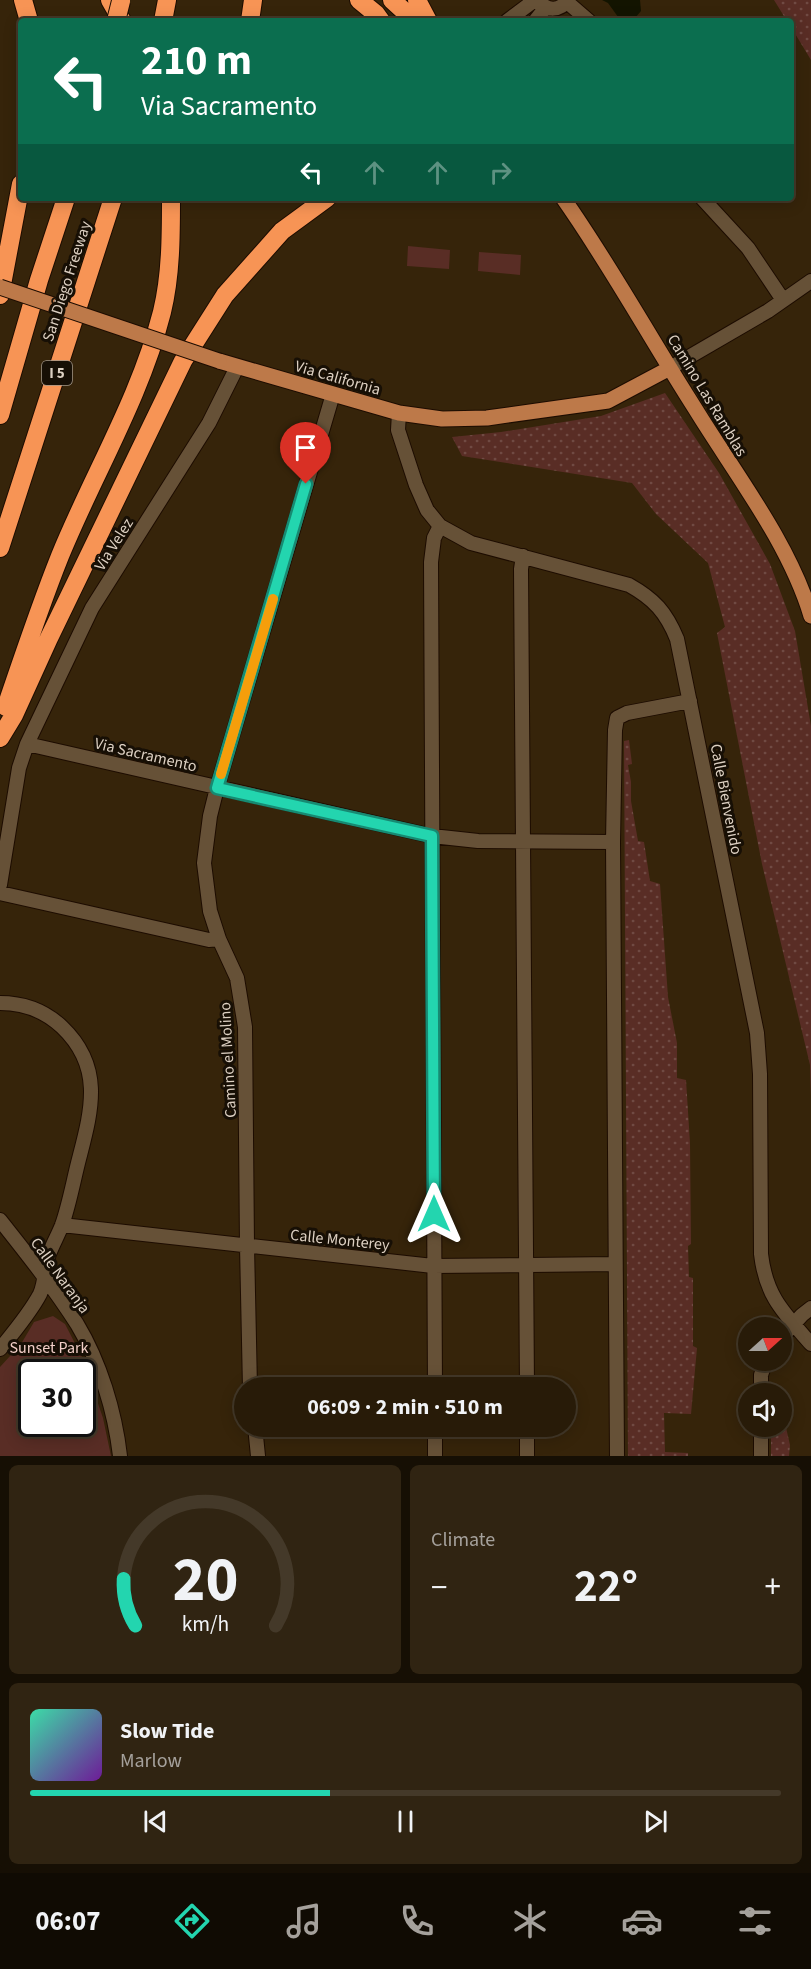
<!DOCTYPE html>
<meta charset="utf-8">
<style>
body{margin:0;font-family:"Source Sans 3",sans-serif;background:#302412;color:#f1f3f6;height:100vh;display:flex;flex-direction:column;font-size:22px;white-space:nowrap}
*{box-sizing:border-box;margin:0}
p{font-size:20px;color:#a5a19c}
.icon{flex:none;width:33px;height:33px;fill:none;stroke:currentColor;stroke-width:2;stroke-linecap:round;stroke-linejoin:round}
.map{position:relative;height:1456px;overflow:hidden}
.side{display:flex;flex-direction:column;gap:9px;padding:9px;background:#160f04;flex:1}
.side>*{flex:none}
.hud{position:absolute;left:18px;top:18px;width:776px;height:183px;border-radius:6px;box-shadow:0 3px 15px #0003,0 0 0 2px #443929;background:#0b6e4f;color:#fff;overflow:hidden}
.needle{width:39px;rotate:69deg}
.controls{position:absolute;left:738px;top:1317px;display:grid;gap:12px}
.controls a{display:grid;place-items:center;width:54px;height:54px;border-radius:50%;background:#281b08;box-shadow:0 3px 15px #0003,0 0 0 2px #443929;font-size:30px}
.speed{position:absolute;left:18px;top:1359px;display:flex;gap:12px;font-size:30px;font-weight:700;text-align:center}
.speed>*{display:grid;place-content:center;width:78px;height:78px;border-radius:50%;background:#281b08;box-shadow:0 3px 15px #0003,0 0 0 2px #443929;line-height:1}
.speed .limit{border:3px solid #111;border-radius:9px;background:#fff;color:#111}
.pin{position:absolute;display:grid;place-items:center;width:51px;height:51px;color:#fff;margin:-62px -26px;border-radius:50% 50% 50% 0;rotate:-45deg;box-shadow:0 0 6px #0007}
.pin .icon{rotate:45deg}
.me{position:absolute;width:66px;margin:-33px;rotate:0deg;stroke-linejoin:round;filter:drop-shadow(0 0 4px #0008)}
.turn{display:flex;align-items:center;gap:21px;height:126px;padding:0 24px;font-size:27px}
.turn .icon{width:78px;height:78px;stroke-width:2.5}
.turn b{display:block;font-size:42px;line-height:51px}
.lanes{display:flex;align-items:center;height:57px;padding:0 24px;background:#0003;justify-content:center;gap:30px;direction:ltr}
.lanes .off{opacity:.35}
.big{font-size:45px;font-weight:700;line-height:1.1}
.side .card{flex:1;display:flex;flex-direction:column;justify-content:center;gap:9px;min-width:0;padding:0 21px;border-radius:9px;background:#302412}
.side .dial{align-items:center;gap:0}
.dial svg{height:156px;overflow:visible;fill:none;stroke:#443929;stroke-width:7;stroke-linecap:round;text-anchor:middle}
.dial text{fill:#f1f3f6;stroke:none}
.song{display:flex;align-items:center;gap:18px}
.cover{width:72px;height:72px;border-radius:9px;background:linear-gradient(135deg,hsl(160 70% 55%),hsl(280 70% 35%))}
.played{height:6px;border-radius:3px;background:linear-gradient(90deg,#23d5af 40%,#443929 40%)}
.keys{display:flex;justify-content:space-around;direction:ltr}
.heat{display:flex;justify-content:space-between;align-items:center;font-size:33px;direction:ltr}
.side .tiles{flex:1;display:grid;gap:9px;grid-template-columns:1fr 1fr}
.card:last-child{grid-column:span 2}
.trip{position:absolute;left:234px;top:1377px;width:342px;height:60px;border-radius:30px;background:#281b08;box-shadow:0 3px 15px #0003,0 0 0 2px #443929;font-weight:700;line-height:60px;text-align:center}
.menu{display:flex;height:96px;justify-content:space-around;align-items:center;background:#100b03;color:#a5a19c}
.menu .icon{width:42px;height:42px}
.menu .selected{color:#23d5af}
.menu b{font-size:27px;color:#f1f3f6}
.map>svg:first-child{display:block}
.grass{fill:url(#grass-dots)}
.park{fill:#592d25;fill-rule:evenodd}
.water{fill:#131400}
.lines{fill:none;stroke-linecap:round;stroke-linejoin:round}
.minor-casing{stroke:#1d0c00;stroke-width:16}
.major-casing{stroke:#1d0c00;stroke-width:17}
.highway-casing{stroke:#1d0c00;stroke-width:20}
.minor{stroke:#665137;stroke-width:14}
.major{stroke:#bd7949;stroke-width:15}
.highway{stroke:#f79455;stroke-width:18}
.major-bridge-casing{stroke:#1d0c00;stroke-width:17;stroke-linecap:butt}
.highway-bridge-casing{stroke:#1d0c00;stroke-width:20;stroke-linecap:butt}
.major-bridge{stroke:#bd7949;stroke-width:15}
.highway-bridge{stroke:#f79455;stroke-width:18}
.route-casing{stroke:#178a72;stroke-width:15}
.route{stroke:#23d5af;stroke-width:10}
.slow{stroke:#f59e0b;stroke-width:10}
.labels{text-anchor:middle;stroke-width:6;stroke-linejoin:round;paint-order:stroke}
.shield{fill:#170f05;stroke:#a29689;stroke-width:1.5}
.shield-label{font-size:15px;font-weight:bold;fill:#ddd0c2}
.street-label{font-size:16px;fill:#ddd0c2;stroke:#170f05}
.park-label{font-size:16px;fill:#f3d0c9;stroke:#170f05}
</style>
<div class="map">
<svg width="811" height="1456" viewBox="0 0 811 1456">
<defs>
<pattern id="grass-dots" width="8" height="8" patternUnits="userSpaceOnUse" patternTransform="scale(1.5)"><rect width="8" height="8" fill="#592d25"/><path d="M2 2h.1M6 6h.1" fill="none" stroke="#704a43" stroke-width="1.8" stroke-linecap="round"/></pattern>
</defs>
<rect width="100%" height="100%" fill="#36240a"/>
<path class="grass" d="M774,0h37v60l-20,-33 -1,-6h-3z
M665,393l54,80 51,91 25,67 16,95v370l-1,-31 -48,-201 -45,-231 8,-6 -17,-64 -52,-49 -24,-31 -170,-27 -10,-19 49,-5 100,-16z
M629,740l3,24 -4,1 3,17v19l7,40 6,1 6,39 10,3 8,113 9,46v35l9,2 4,63 1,101 -3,2 1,31 4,1v68l4,2 -6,66 -27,-1 1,39 23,1v3h-60l-4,-715z
M782,1410l8,35 -1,11h-18v-29l11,-1z"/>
<path class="park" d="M408,246l42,4 -1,19 -42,-3z
M479,252l42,3 -1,20 -42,-4z
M53,1316l12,8 17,33 21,61 8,38h-111v-89l21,-23 13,-22zM82,1372v52h-50v-52z"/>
<path class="water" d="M602,0h38l1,11 -6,7 -14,3 -13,-18z"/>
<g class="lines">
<g class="minor-casing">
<path id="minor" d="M538,0c9,12 22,11 30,0
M567,2l22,19
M507,21l28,-21
M535,21l11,-14
M702,198l46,50 35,52
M670,368l98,-57 43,-30
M399,413l-1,17 18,55 11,25 13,16 31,17 158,42c25,14 37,27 48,54l80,394 3,41 1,180c5,43 23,59 50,90
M523,556l-2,13 6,819
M27,744l405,92 46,5 135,1
M0,885l19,-117 8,-24 65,-136 117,-185 28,-56
M0,893l209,47 10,-1
M0,1003c23,0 45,8 62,24 43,41 29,85 16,136 -5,20 -9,42 -16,62 -4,10 -9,19 -13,29 -5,12 -3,27 -9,40 -10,19 -26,38 -40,55
M0,1220c27,34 54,68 77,104 23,38 38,88 43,132
M62,1225l371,41 182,-2
M782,1337l20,-22 9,-7
M250,1388l-3,-142 -2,-219 -8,-49 -18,-39 -9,-28 -6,-48 6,-47 7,-28 116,-394
M435,1388l-4,-826 3,-24 6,-12
M761,1394v-19l5,-15
M255,1426l3,30
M435,1426v30
M527,1426v30
M761,1426v30
M617,1456l-4,-614 2,-112 2,-12 10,-5 63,-12"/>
</g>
<g class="major-casing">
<path id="major" d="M563,198c48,68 88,142 133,212 40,65 93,133 115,206
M219,361l180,52 43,6 45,-1 121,-17 62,-33"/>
</g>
<g class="highway-casing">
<path id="highway" d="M23,0l6,21
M110,0l12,21
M359,0l17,14 5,7
M392,0l23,21
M417,0l11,21
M163,21l4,-21
M250,21l3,-21
M0,295l21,-111
M0,415l39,-135 27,-82
M0,548l113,-350
M6,707c17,-50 34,-101 54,-151 33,-81 80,-158 102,-244 9,-37 9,-77 9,-114
M0,738l14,-23 35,-77 134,-277 42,-66 57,-64 45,-33"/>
</g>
<use href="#minor" class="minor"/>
<use href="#major" class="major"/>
<use href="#highway" class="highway"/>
<g class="major-bridge-casing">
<path id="major-bridge" d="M0,287l219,74"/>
</g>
<g class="highway-bridge-casing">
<path id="highway-bridge" d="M116,21l5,-20"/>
</g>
<use href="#major-bridge" class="major-bridge"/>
<use href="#highway-bridge" class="highway-bridge"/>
</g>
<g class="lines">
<g class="route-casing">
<path id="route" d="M306,484l-89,304 215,48 2,378"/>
</g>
<use href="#route" class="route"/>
<path class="slow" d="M221,774l52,-175"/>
</g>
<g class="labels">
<rect class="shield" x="42" y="361" width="30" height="24" rx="4.5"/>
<g class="shield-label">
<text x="57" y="378">I 5</text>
</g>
<g class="street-label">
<text transform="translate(66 281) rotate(-72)" y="6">San Diego Freeway</text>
<text transform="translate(338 377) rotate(16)" y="6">Via California</text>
<text transform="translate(708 395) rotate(59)" y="6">Camino Las Ramblas</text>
<text transform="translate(113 544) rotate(-58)" y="6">Via Velez</text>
<text transform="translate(146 754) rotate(13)" y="6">Via Sacramento</text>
<text transform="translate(727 799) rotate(79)" y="6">Calle Bienvenido</text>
<text transform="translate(227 1060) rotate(-93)" y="6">Camino el Molino</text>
<text transform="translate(340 1239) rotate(6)" y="6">Calle Monterey</text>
<text transform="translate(61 1275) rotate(54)" y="6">Calle Naranja</text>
</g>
<g class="park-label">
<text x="49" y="1353">Sunset Park</text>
</g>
</g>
</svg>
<div class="controls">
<a><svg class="needle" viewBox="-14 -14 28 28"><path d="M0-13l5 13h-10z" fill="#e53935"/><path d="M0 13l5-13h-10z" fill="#a5a19c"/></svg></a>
<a><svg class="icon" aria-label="sound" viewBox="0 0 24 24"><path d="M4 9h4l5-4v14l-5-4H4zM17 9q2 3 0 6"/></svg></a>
</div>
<div class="speed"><div class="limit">30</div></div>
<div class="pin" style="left:306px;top:484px;background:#d93025"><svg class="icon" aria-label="arrive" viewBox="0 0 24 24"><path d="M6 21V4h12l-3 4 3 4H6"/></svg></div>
<svg class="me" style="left:434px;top:1214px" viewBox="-20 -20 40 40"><path d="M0-17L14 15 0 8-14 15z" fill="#23d5af" stroke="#fff" stroke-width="4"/></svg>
<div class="trip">06:09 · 2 min · 510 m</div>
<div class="hud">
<div class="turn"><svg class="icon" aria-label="left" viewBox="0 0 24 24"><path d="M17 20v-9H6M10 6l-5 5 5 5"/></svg><div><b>210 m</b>Via Sacramento</div></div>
<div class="lanes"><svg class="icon" aria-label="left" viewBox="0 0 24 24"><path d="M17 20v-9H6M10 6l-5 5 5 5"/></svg><svg class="icon off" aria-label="ahead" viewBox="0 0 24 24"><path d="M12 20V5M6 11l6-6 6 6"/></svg><svg class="icon off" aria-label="ahead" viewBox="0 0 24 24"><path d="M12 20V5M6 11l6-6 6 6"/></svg><svg class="icon off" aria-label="right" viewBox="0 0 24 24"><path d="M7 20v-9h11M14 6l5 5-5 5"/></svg></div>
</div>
</div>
<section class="side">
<div class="tiles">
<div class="card dial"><svg viewBox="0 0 100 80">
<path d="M14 69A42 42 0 1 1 86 69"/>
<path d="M14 69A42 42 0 0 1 8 45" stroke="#23d5af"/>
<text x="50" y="56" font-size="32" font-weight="700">20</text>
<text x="50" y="72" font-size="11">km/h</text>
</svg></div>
<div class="card"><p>Climate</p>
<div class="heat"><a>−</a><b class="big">22°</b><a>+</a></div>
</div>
<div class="card">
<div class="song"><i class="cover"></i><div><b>Slow Tide</b><p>Marlow</p></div></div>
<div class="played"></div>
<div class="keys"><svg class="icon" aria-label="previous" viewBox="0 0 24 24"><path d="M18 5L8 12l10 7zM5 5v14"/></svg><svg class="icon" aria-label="pause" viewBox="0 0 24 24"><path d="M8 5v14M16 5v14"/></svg><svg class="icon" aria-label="next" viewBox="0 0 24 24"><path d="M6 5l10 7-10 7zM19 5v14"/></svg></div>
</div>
</div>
</section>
<nav class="menu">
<b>06:07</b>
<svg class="icon selected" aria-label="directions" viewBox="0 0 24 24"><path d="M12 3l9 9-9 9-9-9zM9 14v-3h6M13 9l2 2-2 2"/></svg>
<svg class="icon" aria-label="music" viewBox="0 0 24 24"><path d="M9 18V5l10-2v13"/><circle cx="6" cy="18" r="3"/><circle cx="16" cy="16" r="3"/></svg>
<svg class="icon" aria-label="phone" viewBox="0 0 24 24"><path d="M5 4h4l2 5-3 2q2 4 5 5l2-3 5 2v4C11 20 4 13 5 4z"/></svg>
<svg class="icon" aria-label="climate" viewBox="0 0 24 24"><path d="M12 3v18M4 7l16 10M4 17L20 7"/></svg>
<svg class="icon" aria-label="car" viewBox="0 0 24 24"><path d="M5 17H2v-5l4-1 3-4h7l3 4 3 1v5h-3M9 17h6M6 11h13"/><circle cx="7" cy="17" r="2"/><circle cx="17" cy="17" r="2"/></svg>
<svg class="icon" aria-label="filters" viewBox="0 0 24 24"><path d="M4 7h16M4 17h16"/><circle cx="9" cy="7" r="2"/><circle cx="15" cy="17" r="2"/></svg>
</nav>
